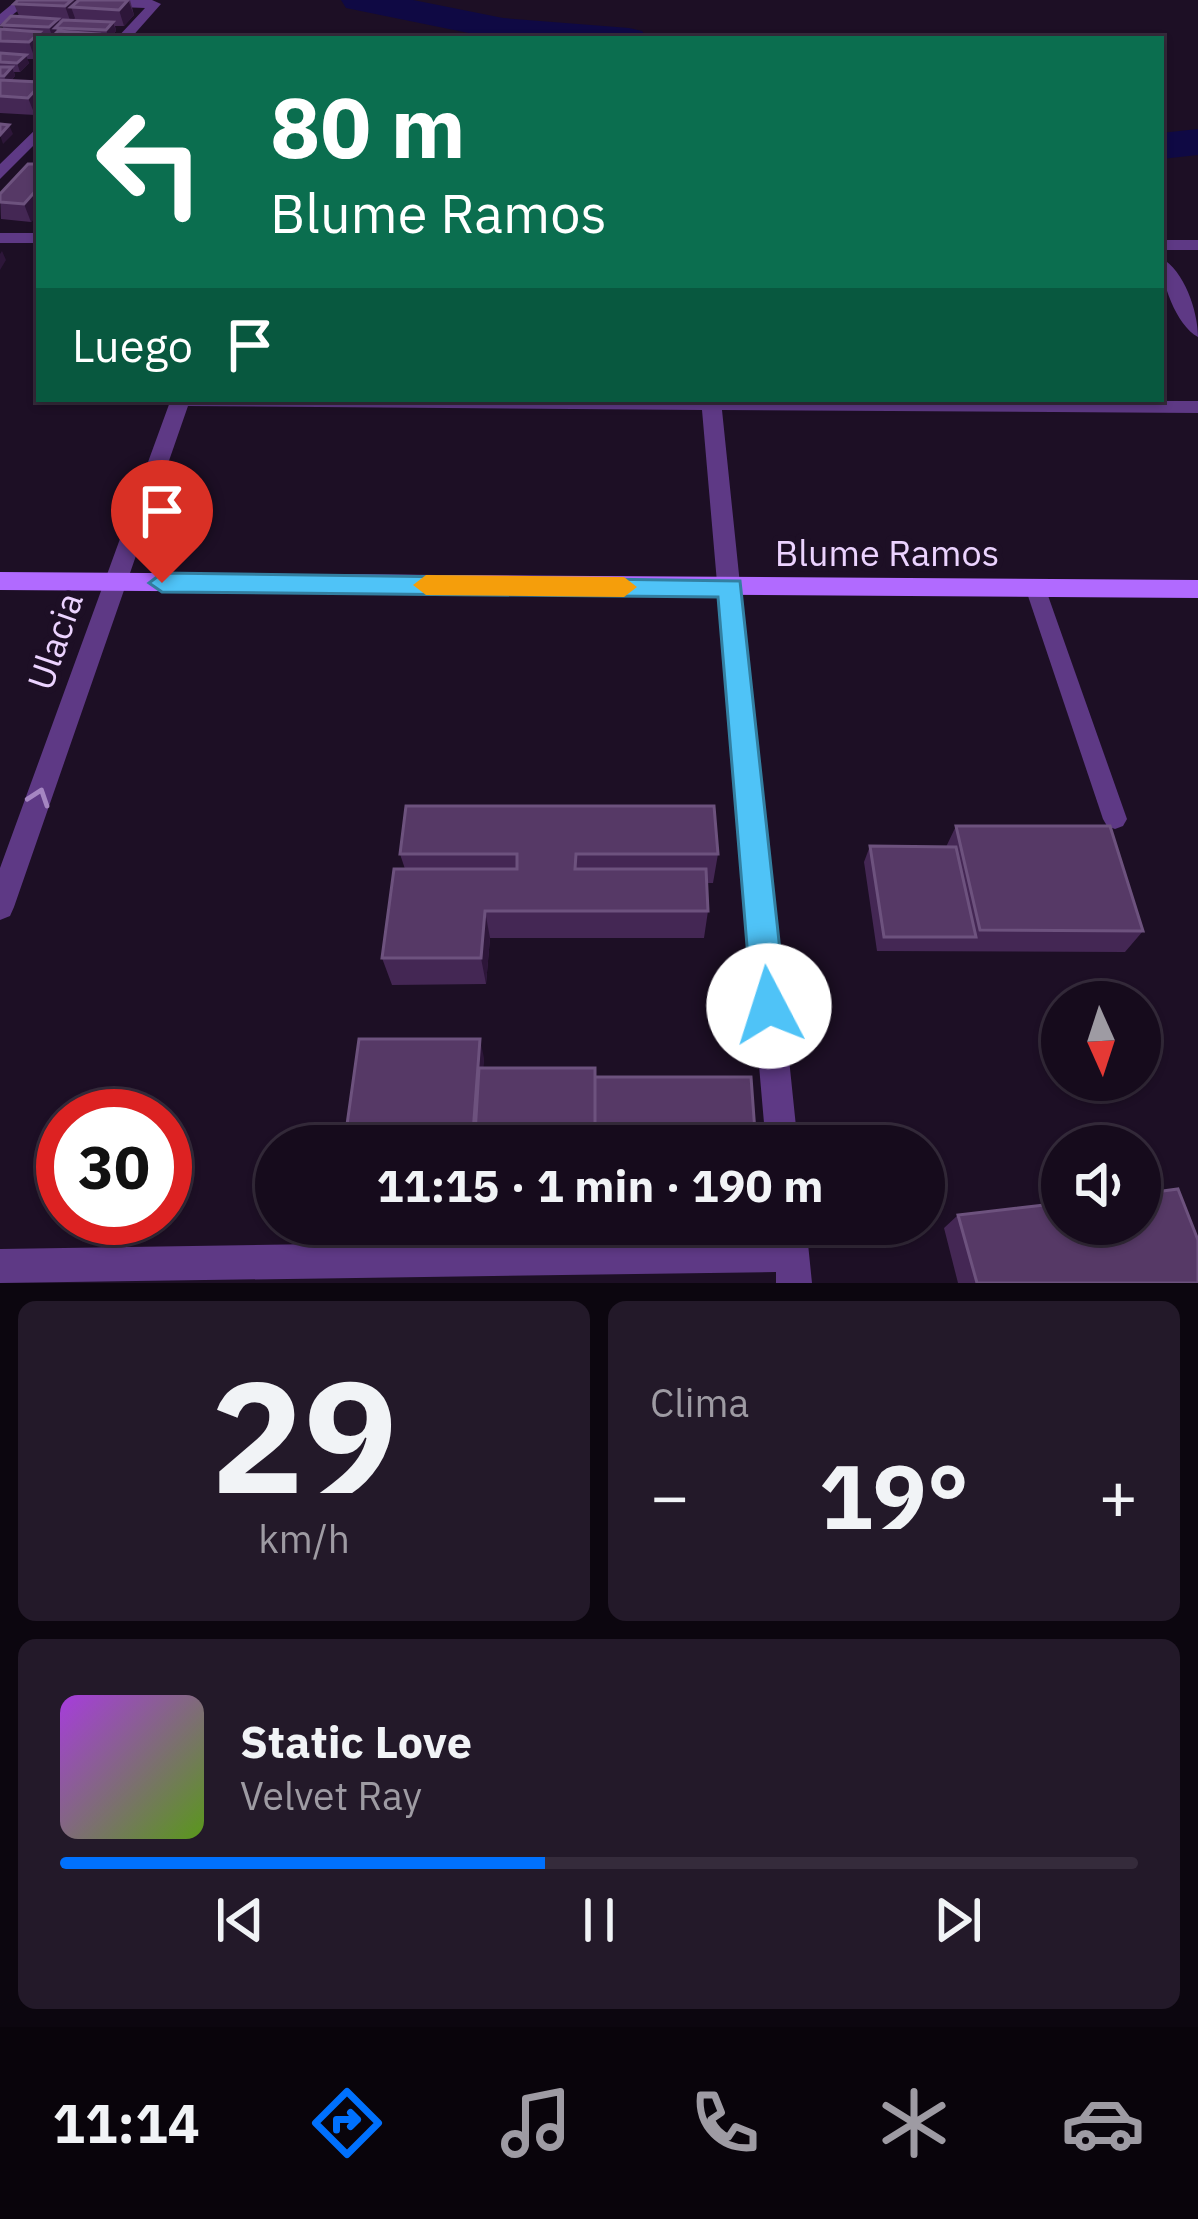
<!DOCTYPE html>
<html lang="es">
<meta charset="utf-8">
<style>
body{margin:0;font-family:"IBM Plex Sans",sans-serif;background:#231929;color:#f1f3f6;height:100vh;display:flex;flex-direction:column;font-size:45px;white-space:nowrap}
*{box-sizing:border-box;margin:0}
p{font-size:39px;color:#9e9ba3}
.icon{flex:none;width:66px;height:66px;fill:none;stroke:currentColor;stroke-width:2;stroke-linecap:round;stroke-linejoin:round}
.map{position:relative;height:1283px;overflow:hidden}
.sheet{display:flex;flex-direction:column;gap:18px;padding:18px;background:#0c060f;flex:1}
.sheet>*{flex:none}
.hud{position:absolute;left:36px;top:36px;width:1128px;height:366px;border-radius:0px;box-shadow:0 3px 9px #0004,0 0 0 3px #352b3b;background:#0b6e4f;color:#fff;overflow:hidden}
.needle{width:78px;rotate:177deg}
.buttons{position:absolute;left:1041px;top:981px;display:grid;gap:24px}
.buttons a{display:grid;place-items:center;width:120px;height:120px;border-radius:50%;background:#160b1c;box-shadow:0 3px 9px #0004,0 0 0 3px #352b3b;font-size:60px}
.speed{position:absolute;left:36px;top:1089px;display:flex;gap:24px;font-size:60px;font-weight:700;text-align:center}
.speed>*{display:grid;place-content:center;width:156px;height:156px;border-radius:50%;background:#160b1c;box-shadow:0 3px 9px #0004,0 0 0 3px #352b3b;line-height:1}
.speed .limit{border:18px solid #d22;background:#fff;color:#111}
.pin{position:absolute;display:grid;place-items:center;width:102px;height:102px;color:#fff;margin:-123px -51px;border-radius:50% 50% 50% 0;rotate:-45deg;box-shadow:0 0 12px #0007}
.pin .icon{rotate:45deg}
.me{position:absolute;width:132px;margin:-66px;rotate:355deg;stroke-linejoin:round;filter:drop-shadow(0 0 9px #0008)}
.turn{display:flex;align-items:center;gap:42px;height:252px;padding:0 36px;font-size:54px}
.turn .icon{width:156px;height:156px;stroke-width:2.5}
.turn b{display:block;font-size:84px;line-height:102px}
.then{display:flex;align-items:center;height:114px;padding:0 36px;background:#0003;gap:24px;font-size:45px}
.big{font-size:90px;font-weight:800;line-height:1.1}
.sheet .card{flex:1;display:flex;flex-direction:column;justify-content:center;gap:18px;min-width:0;padding:0 42px;border-radius:18px;background:#231929}
.sheet .dial{align-items:center;gap:0}
.dial b{font-size:156px;line-height:1}
.song{display:flex;align-items:center;gap:36px}
.cover{width:144px;height:144px;border-radius:18px;background:linear-gradient(135deg,hsl(280 70% 55%),hsl(90 70% 35%))}
.played{height:12px;border-radius:6px;background:linear-gradient(90deg,#0071fe 45%,#352b3b 45%)}
.keys{display:flex;justify-content:space-around;direction:ltr}
.heat{display:flex;justify-content:space-between;align-items:center;font-size:66px;direction:ltr}
.sheet .tiles{flex:1;display:grid;gap:18px;grid-template-columns:1fr 1fr}
.card:last-child{grid-column:span 2}
.trip{position:absolute;left:255px;top:1125px;width:690px;height:120px;border-radius:60px;background:#160b1c;box-shadow:0 3px 9px #0004,0 0 0 3px #352b3b;font-weight:800;line-height:120px;text-align:center}
.dock{display:flex;height:192px;justify-content:space-around;align-items:center;background:#09040b;color:#9e9ba3}
.dock .icon{width:84px;height:84px}
.dock .selected{color:#0071fe}
.dock b{font-size:54px;color:#f1f3f6}
.map>svg:first-child{display:block}
.lines{fill:none;stroke-linecap:round;stroke-linejoin:round}
.river{fill:#0f0944;fill-rule:evenodd}
.lane{fill:#5e3985;fill-rule:evenodd}
.street{fill:#5e3985;fill-rule:evenodd}
.secondary{fill:#b16aff;fill-rule:evenodd}
.wall{fill:#442754}
.shaded-wall{fill:#2d1639}
.building{fill:#563966;stroke:#6d527e;stroke-width:3}
.oneway{stroke:#a586c2}
.route{fill:#4fc3f7;stroke:#337fa1;stroke-width:3}
.slow{fill:#f59e0b}
.labels{text-anchor:middle;stroke-width:12;stroke-linejoin:round;paint-order:stroke}
.street-label{font-size:36px;fill:#ecd3ff;stroke:#1d0f25}
</style>
<div class="map">
<svg width="1198" height="1283" viewBox="0 0 1198 1283">
<rect width="100%" height="100%" fill="#1d0f25"/>
<g class="lines">
<path class="river" d="M341,0h72l90,18 126,10 13,3 6,8h-150l-152,-31z
M1198,129v26l-37,4v-26z"/>
<path class="lane" d="M1036,582l10,8 81,229 -4,7 -8,3 -8,-3 -4,-7 -77,-229z"/>
<path class="street" d="M17,0h14l-31,25v-11z
M35,0h117l9,4 -31,35h-14l29,-31 -104,-4z
M39,126v14l-39,39v-15z
M0,233h39v10h-39z
M1161,240h37v10h-37z
M1161,258c23,12 37,53 37,79 -22,-12 -37,-55 -37,-79z
M171,399l1027,2v12l-476,-3 76,736h-32l-64,-736 -514,-4 -174,501 -4,9 -10,4v-52z
M772,1224h34l6,59h-36v-11l-776,11v-34l773,-12z"/>
<path class="secondary" d="M0,572l1198,8v18l-1198,-8z"/>
</g>
<path class="wall" d="M130,0l4,15 -10,11h-9l1,5 -7,8 -68,-4 2,4h-4v18l-4,2h-8l2,4 -9,9h-6l1,4 -4,5 28,1 -4,33 -35,-2v-84l4,1 -2,-5 17,-9 -5,-12z
M39,164v49l-8,9 -30,-3 -1,-25z
M956,826l187,105 -18,21 -248,-1 -13,-89 6,-16 76,1z
M400,854h318l-5,29h-7l2,28 -4,27h-214l-4,46 -94,1 -10,-27 23,-89z
M484,1058l-1,10 112,9 161,69 -278,-2 -134,2z
M958,1215l240,68h-240l-14,-55z"/>
<path class="shaded-wall" d="M72,0h6l-7,7 4,11 -4,5 -6,-17z
M128,0l6,15 -10,11 -5,-16z
M58,19l3,8 -6,1 2,3 -5,5 -3,-9z
M113,22l3,9 -7,8 -3,-9z
M40,32l3,7h-4v13h-2l2,4 -4,3 -6,-17z
M26,55l3,8 -9,9 -3,-9z
M12,67l3,9 -8,9 -3,-9z
M39,86v25l-4,4 -7,-17z
M9,125l4,9 -10,10 -3,-9z
M39,187v26l-8,9 -7,-18z
M2,251l4,9 -6,10v-16z
M485,911l5,27 -4,46 -5,-26z
M480,1039l4,19 -5,76h-4l3,12h-6z"/>
<path class="building" d="M18,0h54l-7,6 -51,-2z
M79,0h49l-9,10 -48,-3z
M11,16l47,3 -9,8 -47,-2z
M63,20l50,2 -7,8 -51,-2z
M0,29l40,3 -11,10 -29,-1z
M58,31l40,3 -5,5h-43z
M0,53l26,2 -9,8 -17,-1z
M0,67h12l-8,9h-4z
M0,80l39,2v4l-11,12 -28,-2z
M0,124l9,1 -9,10z
M28,164h11v23l-15,17 -24,-2v-8z
M406,806h308l4,48h-142l-1,15h131l2,42h-223l-4,47h-99l12,-89h123v-15h-117z
M956,826h154l33,105 -163,-1z
M870,846l86,1 20,90h-92z
M359,1039h121l-8,107h-128z
M479,1068h116v67l-120,-1z
M595,1077h156l5,69h-161z
M1178,1189l20,51v43h-221l-19,-68 104,-12v21h78v-30z"/>
<defs><path id="oneway-chevron" d="M-2-3.5L2.5 0L-2 3.5" fill="none" stroke-width="1.6" stroke-linecap="round" stroke-linejoin="round" transform="scale(3)"/></defs>
<use class="oneway" href="#oneway-chevron" transform="translate(39 797) rotate(-71)"/>
<path class="route" d="M162,573l578,8 46,425 -5,12 -12,5 -12,-5 -5,-12 -34,-409 -556,-5 -13,-9z"/>
<path class="slow" d="M426,575l198,2 13,10 -13,10 -198,-2 -13,-10z"/>
<g class="labels">
<g class="street-label">
<text x="887" y="566">Blume Ramos</text>
<text transform="translate(55 641) rotate(-71)" y="13">Ulacia</text>
</g>
</g>
</svg>
<div class="buttons">
<a><svg class="needle" viewBox="-14 -14 28 28"><path d="M0-13l5 13h-10z" fill="#e53935"/><path d="M0 13l5-13h-10z" fill="#9e9ba3"/></svg></a>
<a><svg class="icon" aria-label="sound" viewBox="0 0 24 24"><path d="M4 9h4l5-4v14l-5-4H4zM17 9q2 3 0 6"/></svg></a>
</div>
<div class="speed"><div class="limit">30</div></div>
<div class="pin" style="left:162px;top:583px;background:#d93025"><svg class="icon" aria-label="arrive" viewBox="0 0 24 24"><path d="M6 21V4h12l-3 4 3 4H6"/></svg></div>
<svg class="me" style="left:769px;top:1006px" viewBox="-20 -20 40 40"><circle r="19" fill="#fff"/><path d="M0-13L10 11 0 6-10 11z" fill="#4fc3f7"/></svg>
<div class="trip">11:15 · 1 min · 190 m</div>
<div class="hud">
<div class="turn"><svg class="icon" aria-label="left" viewBox="0 0 24 24"><path d="M17 20v-9H6M10 6l-5 5 5 5"/></svg><div><b>80 m</b>Blume Ramos</div></div>
<div class="then">Luego<svg class="icon" aria-label="arrive" viewBox="0 0 24 24"><path d="M6 21V4h12l-3 4 3 4H6"/></svg></div>
</div>
</div>
<section class="sheet">
<div class="tiles">
<div class="card dial"><b>29</b><p>km/h</p></div>
<div class="card"><p>Clima</p>
<div class="heat"><a>−</a><b class="big">19°</b><a>+</a></div>
</div>
<div class="card">
<div class="song"><i class="cover"></i><div><b>Static Love</b><p>Velvet Ray</p></div></div>
<div class="played"></div>
<div class="keys"><svg class="icon" aria-label="previous" viewBox="0 0 24 24"><path d="M18 5L8 12l10 7zM5 5v14"/></svg><svg class="icon" aria-label="pause" viewBox="0 0 24 24"><path d="M8 5v14M16 5v14"/></svg><svg class="icon" aria-label="next" viewBox="0 0 24 24"><path d="M6 5l10 7-10 7zM19 5v14"/></svg></div>
</div>
</div>
</section>
<nav class="dock">
<b>11:14</b>
<svg class="icon selected" aria-label="directions" viewBox="0 0 24 24"><path d="M12 3l9 9-9 9-9-9zM9 14v-3h6M13 9l2 2-2 2"/></svg>
<svg class="icon" aria-label="music" viewBox="0 0 24 24"><path d="M9 18V5l10-2v13"/><circle cx="6" cy="18" r="3"/><circle cx="16" cy="16" r="3"/></svg>
<svg class="icon" aria-label="phone" viewBox="0 0 24 24"><path d="M5 4h4l2 5-3 2q2 4 5 5l2-3 5 2v4C11 20 4 13 5 4z"/></svg>
<svg class="icon" aria-label="climate" viewBox="0 0 24 24"><path d="M12 3v18M4 7l16 10M4 17L20 7"/></svg>
<svg class="icon" aria-label="car" viewBox="0 0 24 24"><path d="M5 17H2v-5l4-1 3-4h7l3 4 3 1v5h-3M9 17h6M6 11h13"/><circle cx="7" cy="17" r="2"/><circle cx="17" cy="17" r="2"/></svg>
</nav>
